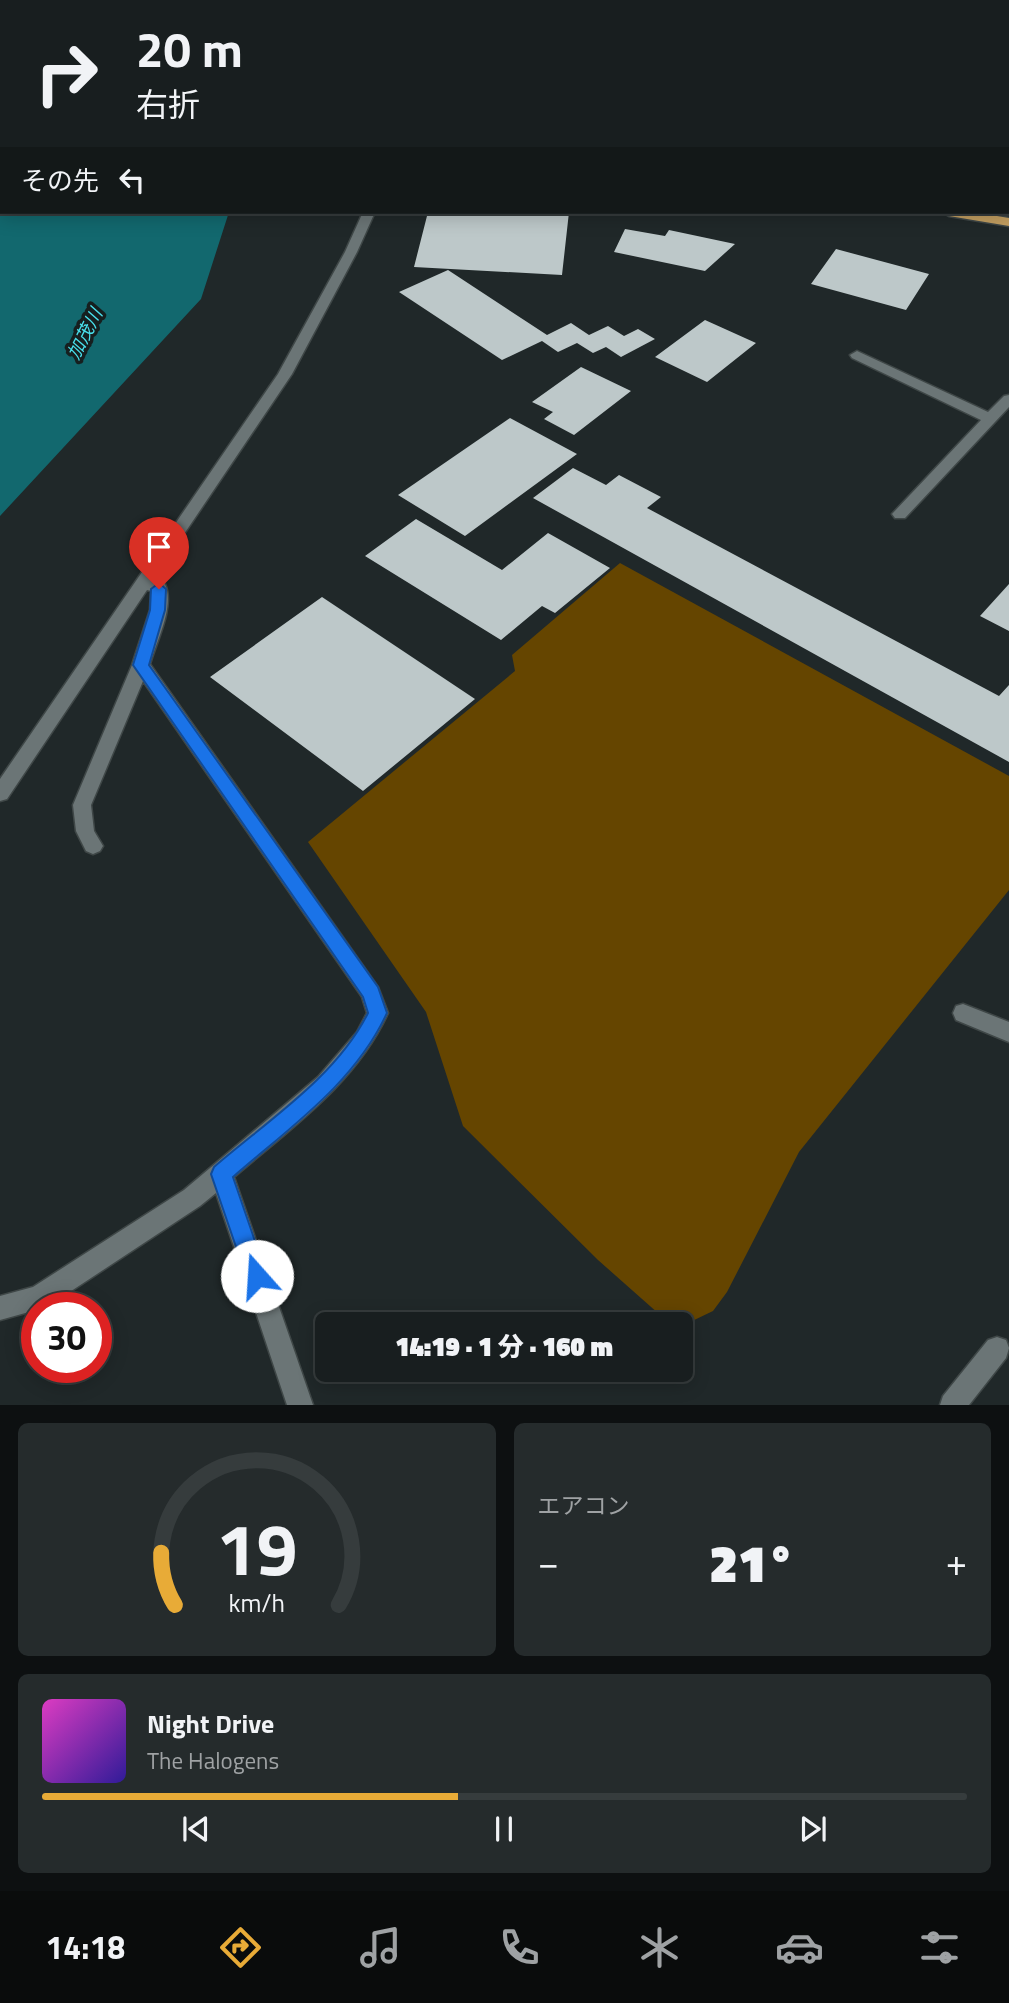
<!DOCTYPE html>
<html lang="ja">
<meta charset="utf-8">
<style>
body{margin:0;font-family:"Titillium Web","Noto Sans JP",sans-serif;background:#252b2c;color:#f1f3f6;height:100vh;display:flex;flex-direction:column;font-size:26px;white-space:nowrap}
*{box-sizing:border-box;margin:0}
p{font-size:23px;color:#9fa2a4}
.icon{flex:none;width:38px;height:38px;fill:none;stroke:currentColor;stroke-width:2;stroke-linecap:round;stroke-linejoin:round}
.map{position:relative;height:1405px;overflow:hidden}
.sheet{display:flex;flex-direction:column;gap:18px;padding:18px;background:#0d1011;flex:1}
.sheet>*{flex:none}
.top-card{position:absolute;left:0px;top:0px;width:1010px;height:214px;box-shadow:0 4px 18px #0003,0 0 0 2px #363c3d;background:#181e1f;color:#f1f3f6;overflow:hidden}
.speed{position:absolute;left:21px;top:1292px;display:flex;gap:14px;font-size:35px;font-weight:700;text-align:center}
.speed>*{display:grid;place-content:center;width:91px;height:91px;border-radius:50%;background:#181e1f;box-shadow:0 4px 18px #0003,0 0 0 2px #363c3d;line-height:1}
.speed .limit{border:10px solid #d22;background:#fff;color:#111}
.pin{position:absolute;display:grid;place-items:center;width:60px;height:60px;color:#fff;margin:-72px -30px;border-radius:50% 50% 50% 0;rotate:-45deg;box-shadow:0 0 7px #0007}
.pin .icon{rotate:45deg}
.me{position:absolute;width:77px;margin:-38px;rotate:341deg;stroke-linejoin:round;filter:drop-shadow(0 0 5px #0008)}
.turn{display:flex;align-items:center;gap:24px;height:147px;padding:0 21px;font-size:32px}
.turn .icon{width:91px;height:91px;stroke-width:2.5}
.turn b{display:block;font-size:49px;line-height:60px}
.then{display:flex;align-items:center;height:66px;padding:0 21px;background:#0003;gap:14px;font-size:26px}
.big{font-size:52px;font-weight:800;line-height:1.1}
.sheet .card{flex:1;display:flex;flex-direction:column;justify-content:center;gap:10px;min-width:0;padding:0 24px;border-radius:10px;background:#252b2c}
.sheet .dial{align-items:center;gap:0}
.dial svg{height:182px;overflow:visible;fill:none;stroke:#363c3d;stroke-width:7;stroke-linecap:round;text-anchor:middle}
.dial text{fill:#f1f3f6;stroke:none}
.song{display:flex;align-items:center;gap:21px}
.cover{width:84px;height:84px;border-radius:10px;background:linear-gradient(135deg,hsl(310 70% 55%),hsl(250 70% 35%))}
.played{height:7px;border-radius:4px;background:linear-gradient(90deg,#e8ab37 45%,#363c3d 45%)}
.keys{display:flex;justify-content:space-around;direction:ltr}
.heat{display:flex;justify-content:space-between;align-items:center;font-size:38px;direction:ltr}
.sheet .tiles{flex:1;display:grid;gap:18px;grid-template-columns:1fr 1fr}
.card:last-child{grid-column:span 2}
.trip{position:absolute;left:315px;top:1312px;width:378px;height:70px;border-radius:10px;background:#181e1f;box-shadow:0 4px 18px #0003,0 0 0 2px #363c3d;font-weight:800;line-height:70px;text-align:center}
.dock{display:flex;height:112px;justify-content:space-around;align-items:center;background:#0a0c0c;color:#9fa2a4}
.dock .icon{width:49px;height:49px}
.dock .on{color:#e8ab37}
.dock b{font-size:32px;color:#f1f3f6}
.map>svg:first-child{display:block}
.green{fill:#654500}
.water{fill:#12686e}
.building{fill:#bdc8c9}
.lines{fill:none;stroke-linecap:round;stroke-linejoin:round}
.street-casing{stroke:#3f4747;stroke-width:3}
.highway-casing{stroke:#3f4747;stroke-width:3}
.street{fill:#6b7576;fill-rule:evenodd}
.highway{fill:#c29e60;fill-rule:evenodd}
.route{fill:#1a73e8;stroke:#114b97;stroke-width:2}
.labels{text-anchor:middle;stroke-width:7;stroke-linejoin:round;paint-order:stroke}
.far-water-label{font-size:18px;font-style:italic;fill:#49e0ec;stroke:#161f1f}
</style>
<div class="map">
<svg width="1009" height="1405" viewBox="0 0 1009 1405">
<rect width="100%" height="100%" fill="#202829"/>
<path class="green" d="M620,563l389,213v114l-210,262 -72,140 -14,19 -25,12 -29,-9 -61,-54 -135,-134 -37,-114 -118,-170 207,-171 -3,-16z"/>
<path class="water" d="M0,0h327l-325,2v210h227l-28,87 -201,217z"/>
<path class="building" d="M428,212h141l-7,63 -148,-8z
M625,229l40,7 4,-6 66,14 -30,27 -91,-19z
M836,249l93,25 -23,36 -95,-26z
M448,270l99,65 24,-12 18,12 19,-9 16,10 14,-7 17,10 -34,18 -15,-10 -13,6 -16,-10 -19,9 -16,-11 -40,19 -103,-68z
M705,320l51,23 -49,39 -52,-25z
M581,367l50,24 -57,44 -30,-16 9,-7 -21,-10z
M510,418l67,36 -112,82 -67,-41z
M573,468l33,17 13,-10 42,22 -14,11 352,188 10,-11v77l-476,-264z
M416,519l86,51 46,-37 62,35 -55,45 -13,-7 -41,34 -136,-84z
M1009,584v47l-29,-15z
M322,597l153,102 -112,92 -153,-114z"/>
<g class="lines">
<g class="street-casing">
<path id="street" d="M438,0h10l-11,2z
M460,0h10l-11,2z
M621,0h11l2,2h-12z
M681,0h16l-18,2z
M760,0h10l-11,2z
M893,0h19l2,2h-20z
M1008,17h1v6h-1z
M363,212h12l-18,40 -65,122 -139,206 12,4c10,23 -9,58 -15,80l228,323 10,26c-32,70 -97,115 -154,164l79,228h-26l-71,-212 -16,13 -153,101 -47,13v-24l33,-9 151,-97 134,-113 39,-45 10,-19 -5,-16 -219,-316 -52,124 3,26 9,15 -3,5 -7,3 -7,-3 -10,-20 -3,-26 59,-140 18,-55 1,-19 -4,-1 -140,209 -7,2v-22l278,-405 67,-122z
M857,351l131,61 16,-16 5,-1v12l-104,111h-10l-3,-4 89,-94 -129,-62 -2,-3z
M963,1004l46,18v20l-53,-22 -3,-7 3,-7z
M997,1337l9,3 3,8 -3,10 -37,47h-29l3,-9 45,-56z"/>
</g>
<g class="highway-casing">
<path id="highway" d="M0,125h2v8h-2z
M942,212h31l36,6v8l-60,-10z"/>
</g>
<use href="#street" class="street"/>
<use href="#highway" class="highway"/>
</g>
<path class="route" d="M159,583l7,6 -1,21 -16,55 229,322 9,26c-32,70 -98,115 -154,164l34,99 -3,8 -7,3 -8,-3 -3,-8 -35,-102 3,-7c53,-46 122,-90 154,-154l-5,-16 -230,-332 17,-55 1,-21z"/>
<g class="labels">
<g class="far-water-label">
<text transform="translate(85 334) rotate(-63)" y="6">加茂川</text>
</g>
</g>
</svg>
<div class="speed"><div class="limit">30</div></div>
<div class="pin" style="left:159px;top:589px;background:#d93025"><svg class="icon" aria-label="arrive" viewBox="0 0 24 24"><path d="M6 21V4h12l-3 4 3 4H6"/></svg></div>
<svg class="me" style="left:257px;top:1276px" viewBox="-20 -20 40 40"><circle r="19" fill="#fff"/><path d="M0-13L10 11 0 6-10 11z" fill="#1a73e8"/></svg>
<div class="trip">14:19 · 1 分 · 160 m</div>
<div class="top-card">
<div class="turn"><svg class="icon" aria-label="right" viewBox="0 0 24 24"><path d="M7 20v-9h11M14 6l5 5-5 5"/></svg><div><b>20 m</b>右折</div></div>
<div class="then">その先<svg class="icon" aria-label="left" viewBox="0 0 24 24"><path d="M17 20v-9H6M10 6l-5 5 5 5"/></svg></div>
</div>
</div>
<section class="sheet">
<div class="tiles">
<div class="card dial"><svg viewBox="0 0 100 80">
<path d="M14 69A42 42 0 1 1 86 69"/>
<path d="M14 69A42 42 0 0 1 8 46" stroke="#e8ab37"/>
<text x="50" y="56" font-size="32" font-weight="700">19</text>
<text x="50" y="72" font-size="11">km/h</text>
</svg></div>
<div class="card"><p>エアコン</p>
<div class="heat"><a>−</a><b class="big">21°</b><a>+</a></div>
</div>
<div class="card">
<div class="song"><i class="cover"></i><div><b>Night Drive</b><p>The Halogens</p></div></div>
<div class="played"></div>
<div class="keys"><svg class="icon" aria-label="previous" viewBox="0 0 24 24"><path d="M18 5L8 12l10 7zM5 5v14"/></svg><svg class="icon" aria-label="pause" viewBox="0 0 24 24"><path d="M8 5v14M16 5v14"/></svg><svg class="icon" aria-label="next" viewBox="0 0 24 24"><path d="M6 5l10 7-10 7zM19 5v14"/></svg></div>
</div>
</div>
</section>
<nav class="dock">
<b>14:18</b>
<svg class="icon on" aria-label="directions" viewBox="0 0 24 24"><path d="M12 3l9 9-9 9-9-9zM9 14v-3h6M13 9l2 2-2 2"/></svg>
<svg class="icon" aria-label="music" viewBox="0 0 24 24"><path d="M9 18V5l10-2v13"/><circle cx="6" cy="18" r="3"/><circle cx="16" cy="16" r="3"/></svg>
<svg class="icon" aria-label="phone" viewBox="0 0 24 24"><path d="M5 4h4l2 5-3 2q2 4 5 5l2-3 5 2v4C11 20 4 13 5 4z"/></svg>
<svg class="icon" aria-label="climate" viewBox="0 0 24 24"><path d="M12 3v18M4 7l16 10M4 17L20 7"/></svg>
<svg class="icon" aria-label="car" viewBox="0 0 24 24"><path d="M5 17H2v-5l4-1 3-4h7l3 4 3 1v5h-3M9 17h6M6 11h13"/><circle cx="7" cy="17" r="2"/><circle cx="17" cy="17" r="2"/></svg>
<svg class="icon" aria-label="filters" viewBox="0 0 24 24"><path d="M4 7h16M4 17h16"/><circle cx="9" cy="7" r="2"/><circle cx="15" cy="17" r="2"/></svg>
</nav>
